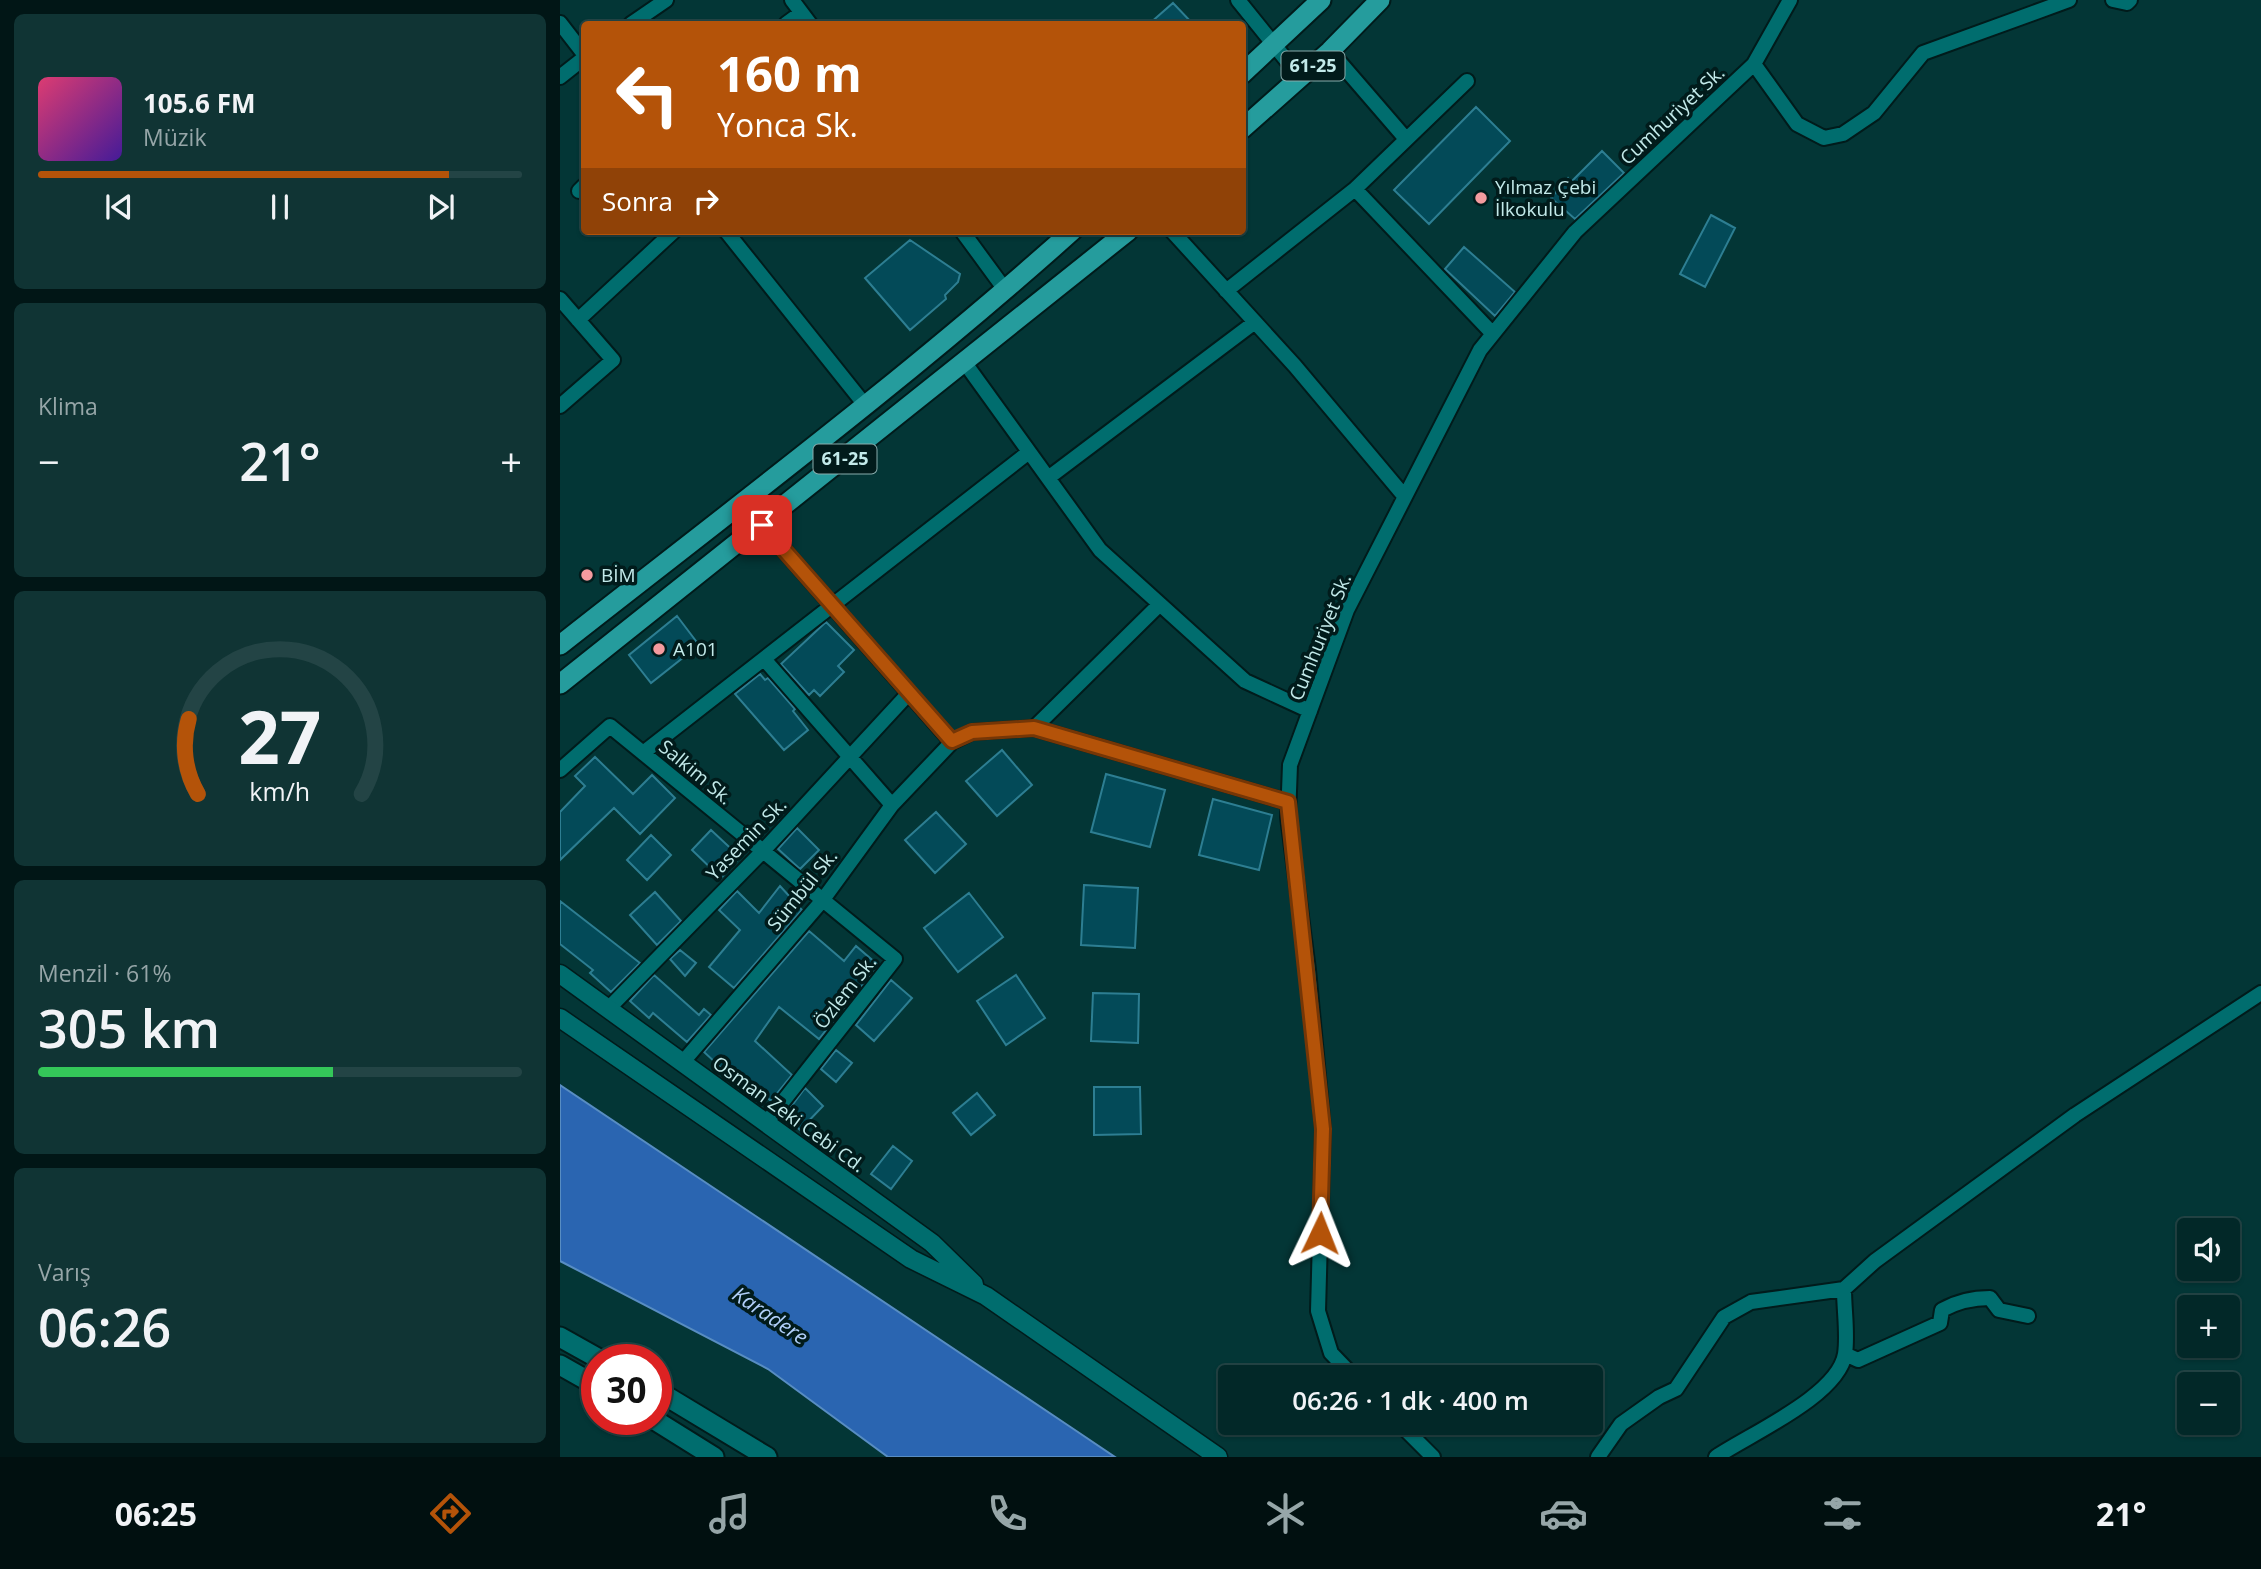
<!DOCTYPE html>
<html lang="tr">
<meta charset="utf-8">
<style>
body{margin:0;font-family:"Open Sans",sans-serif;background:#103434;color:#f1f3f6;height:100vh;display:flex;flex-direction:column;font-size:26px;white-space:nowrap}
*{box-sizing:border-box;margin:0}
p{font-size:23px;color:#96a6a8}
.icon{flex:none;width:38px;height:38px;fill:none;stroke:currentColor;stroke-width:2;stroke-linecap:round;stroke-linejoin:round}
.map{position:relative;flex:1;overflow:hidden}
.sheet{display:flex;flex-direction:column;gap:14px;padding:14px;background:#011616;width:560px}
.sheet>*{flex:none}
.hud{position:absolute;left:21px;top:21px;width:665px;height:214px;border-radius:7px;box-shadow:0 2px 5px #0004,0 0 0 2px #234445;background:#b45309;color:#fff;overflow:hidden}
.tools{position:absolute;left:1617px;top:1218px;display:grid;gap:14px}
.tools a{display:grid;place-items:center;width:63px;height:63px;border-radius:7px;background:#022828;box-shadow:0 2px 5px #0004,0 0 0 2px #234445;font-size:35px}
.speed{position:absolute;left:21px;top:1344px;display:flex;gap:14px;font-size:35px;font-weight:700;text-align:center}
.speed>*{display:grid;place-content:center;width:91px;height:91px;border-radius:50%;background:#022828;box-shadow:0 2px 5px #0004,0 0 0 2px #234445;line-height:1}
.speed .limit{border:10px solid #d22;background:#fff;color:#111}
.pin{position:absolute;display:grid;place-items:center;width:60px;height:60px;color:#fff;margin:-30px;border-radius:14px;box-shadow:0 4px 10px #0006}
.me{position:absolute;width:77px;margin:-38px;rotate:2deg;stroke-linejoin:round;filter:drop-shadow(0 0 5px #0008)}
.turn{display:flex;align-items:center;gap:24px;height:147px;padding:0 21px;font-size:32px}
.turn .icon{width:91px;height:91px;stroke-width:2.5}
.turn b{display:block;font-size:49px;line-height:60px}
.then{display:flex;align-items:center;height:66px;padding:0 21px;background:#0003;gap:14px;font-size:26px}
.big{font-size:52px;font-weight:600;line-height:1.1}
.sheet .tile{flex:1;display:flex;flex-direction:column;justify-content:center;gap:10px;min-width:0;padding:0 24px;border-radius:10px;background:#103434}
.sheet .dial{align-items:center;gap:0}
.dial svg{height:182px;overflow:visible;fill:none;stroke:#234445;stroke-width:7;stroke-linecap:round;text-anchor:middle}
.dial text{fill:#f1f3f6;stroke:none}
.song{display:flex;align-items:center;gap:21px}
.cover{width:84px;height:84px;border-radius:10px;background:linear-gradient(135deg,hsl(340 70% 55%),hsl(260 70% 35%))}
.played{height:7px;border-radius:4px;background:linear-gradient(90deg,#b45309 85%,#234445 85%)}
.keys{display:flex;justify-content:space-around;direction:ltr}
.heat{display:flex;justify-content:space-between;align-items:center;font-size:38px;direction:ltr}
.charge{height:10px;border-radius:5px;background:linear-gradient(90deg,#34c759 61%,#234445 0)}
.trip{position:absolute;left:658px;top:1365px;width:385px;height:70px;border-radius:7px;background:#022828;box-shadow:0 2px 5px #0004,0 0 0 2px #234445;font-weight:600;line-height:70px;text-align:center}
.tabs{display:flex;height:112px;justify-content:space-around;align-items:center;background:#011010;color:#96a6a8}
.tabs .icon{width:49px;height:49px}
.tabs .active{color:#b45309}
.tabs b{font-size:32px;color:#f1f3f6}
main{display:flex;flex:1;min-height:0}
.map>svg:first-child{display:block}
.water{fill:#2a65b1;stroke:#588dc2;stroke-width:2}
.building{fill:#034a58;stroke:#2d7e92;stroke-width:2}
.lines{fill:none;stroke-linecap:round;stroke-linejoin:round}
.minor-casing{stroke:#011b1b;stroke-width:18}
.tertiary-casing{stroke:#011b1b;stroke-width:21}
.secondary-casing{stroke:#011b1b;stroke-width:23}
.primary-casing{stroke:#011b1b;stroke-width:23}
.minor{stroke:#006d6e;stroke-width:14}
.tertiary{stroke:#006d6e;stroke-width:18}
.secondary{stroke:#006d6e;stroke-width:19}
.primary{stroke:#259c9d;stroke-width:19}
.route-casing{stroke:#753606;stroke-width:18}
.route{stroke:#b45309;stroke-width:12}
.poi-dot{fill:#f49b9f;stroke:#011b1b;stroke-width:2.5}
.labels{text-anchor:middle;stroke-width:7;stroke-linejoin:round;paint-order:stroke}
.shield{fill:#011b1b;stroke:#89acac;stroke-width:2}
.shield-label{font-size:18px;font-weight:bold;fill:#c3eaea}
.street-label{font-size:19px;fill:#c3eaea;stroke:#011b1b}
.poi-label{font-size:19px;fill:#c3eaea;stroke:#011b1b;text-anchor:start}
.water-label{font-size:21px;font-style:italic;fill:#b1cff9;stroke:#011b1b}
</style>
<main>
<section class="sheet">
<div class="tile">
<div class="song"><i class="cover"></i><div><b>105.6 FM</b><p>Müzik</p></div></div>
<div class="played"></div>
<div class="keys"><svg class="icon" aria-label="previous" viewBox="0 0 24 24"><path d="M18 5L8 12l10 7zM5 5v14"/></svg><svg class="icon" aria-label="pause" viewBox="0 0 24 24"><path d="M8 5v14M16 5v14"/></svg><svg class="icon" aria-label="next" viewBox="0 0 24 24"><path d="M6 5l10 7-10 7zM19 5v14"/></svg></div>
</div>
<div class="tile"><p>Klima</p>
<div class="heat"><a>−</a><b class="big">21°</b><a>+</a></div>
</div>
<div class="tile dial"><svg viewBox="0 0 100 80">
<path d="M14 69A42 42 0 1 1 86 69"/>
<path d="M14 69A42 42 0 0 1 10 36" stroke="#b45309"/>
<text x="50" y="56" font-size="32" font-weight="700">27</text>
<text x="50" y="72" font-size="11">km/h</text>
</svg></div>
<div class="tile"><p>Menzil · 61%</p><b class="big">305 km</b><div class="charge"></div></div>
<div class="tile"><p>Varış</p><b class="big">06:26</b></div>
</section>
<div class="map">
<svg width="1701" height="1457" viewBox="0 0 1701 1457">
<rect width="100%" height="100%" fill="#033636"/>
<path class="water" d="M0,1085l509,341 46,31h-227l-120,-88 -208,-108z"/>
<path class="building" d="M613,3l20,21h-44z
M916,107l34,34 -81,83 -35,-34z
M1042,151l22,22 -49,46 -24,-21 17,-20 3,4z
M1151,215l24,13 -30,59 -25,-13z
M350,240l50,34 -2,8 -13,13 1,4 -36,31 -45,-52z
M904,247l51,45 -20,24 -50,-47z
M117,616l22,29 -48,38 -22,-28z
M266,622l28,28 -16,16 6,6 -24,24 -6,-6 -5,5 -28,-31z
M200,674l5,6 3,-2 27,31 -2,2 15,19 -24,20 -49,-56z
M442,750l30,35 -35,31 -31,-35z
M35,757l38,37 19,-19 23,23 -35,36 -26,-26 -54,52v-48l25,-26 -10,-10z
M546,774l59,16 -15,57 -59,-15z
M653,799l59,16 -13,55 -60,-15z
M376,812l30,32 -31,29 -30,-33z
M237,828l22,22 -19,19 -22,-20z
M151,830l29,27 -19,21 -29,-28z
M91,835l20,20 -24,25 -20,-20z
M524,885l54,3 -3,60 -54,-3z
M220,886l22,24 -68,78 -25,-21 31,-37 -21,-20 18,-19 22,22z
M95,892l26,29 -24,24 -27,-30z
M409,893l34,44 -45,35 -34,-44z
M0,901l80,62 -29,29 -21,-19 3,-3 -33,-26z
M249,931l35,30 12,-15 22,19 -59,74 -40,-32 -24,34 37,34 -21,26 -35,-32 -6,7 -26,-24z
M120,950l16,13 -11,13 -15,-17z
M94,975l45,40 5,-6 7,6 -24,27 -34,-29 -4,5 -19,-17z
M456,975l29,43 -39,27 -29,-44z
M331,980l21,18 -38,43 -18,-16z
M533,993l46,1 -1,49 -47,-2z
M276,1050l16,13 -16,19 -15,-13z
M534,1087h46l1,47 -47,1z
M245,1088l18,18 -23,24 -15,-15z
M417,1093l18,22 -24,20 -18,-22z
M333,1146l19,15 -21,28 -20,-15z"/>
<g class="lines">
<g class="minor-casing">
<path id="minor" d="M232,0l18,24
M678,0l62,77
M1553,0l14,3 3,-3
M0,23l24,31
M71,24l35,-24
M226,24l15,-11
M770,51l76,88
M1194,64l43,60 27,14 19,-4 31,-21 49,-60 146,-53
M0,77l24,-19
M795,189l112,-108
M19,191l5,-5
M166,231l139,174
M402,231l44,60
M612,231l123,135 110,131
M666,291l129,-102 138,145
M0,299l53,61 -53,46
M18,320l96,-89
M405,363l135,187 145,131 65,30
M488,478l207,-156
M202,525l190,217
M204,659l128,146
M474,728l126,-124
M83,753l386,-301
M0,770l50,-44 285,233 -129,164
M48,1009l154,-157 147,-159
M122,1063l140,-162 70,-96 60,-63 20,-10 62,-4 254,74
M1285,1354l13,6 82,-37 2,-13c16,-9 30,-12 48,-12l9,12 29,6
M794,1377l-23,-24 -13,-42 5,-182 -15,-159 -20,-153 2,-52 57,-155 133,-260 95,-118 179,-168 36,-64
M839,1423l34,34
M1038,1457l23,-33 38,-27 17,-8 48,-72 27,-15 93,-13
M1156,1457c34,-23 122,-61 129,-103 3,-20 -1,-44 -1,-65l31,-28 200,-146 186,-122"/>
</g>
<g class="tertiary-casing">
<path id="tertiary" d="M0,974l372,269 42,41
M0,1018l351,241 75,37 232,161"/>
</g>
<g class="secondary-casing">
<path id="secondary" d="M0,1337l41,23
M0,1365l37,21
M96,1390l111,67
M93,1419l61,38"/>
</g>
<g class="primary-casing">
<path id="primary" d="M682,74l79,-74
M682,129l88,-78 50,-51
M0,645c173,-136 349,-268 512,-414
M0,684l568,-453"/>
</g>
<use href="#minor" class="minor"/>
<use href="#tertiary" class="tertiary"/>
<use href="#secondary" class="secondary"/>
<use href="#primary" class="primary"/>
</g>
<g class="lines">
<g class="route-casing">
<path id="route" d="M202,525l190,216 20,-9 62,-4 254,74 35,327 -3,104"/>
</g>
<use href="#route" class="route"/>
</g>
<g class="poi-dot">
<circle cx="921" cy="198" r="7"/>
<circle cx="27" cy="575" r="7"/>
<circle cx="99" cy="649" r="7"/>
</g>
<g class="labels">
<g class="shield">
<rect x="721.5" y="51.5" width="63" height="29" rx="5"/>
<rect x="253.5" y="444.5" width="63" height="29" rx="5"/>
</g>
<g class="shield-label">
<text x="753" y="72">61-25</text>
<text x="285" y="465">61-25</text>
</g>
<g class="street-label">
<text transform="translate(1112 115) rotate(-43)" y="7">Cumhuriyet Sk.</text>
<text transform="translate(760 637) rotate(-68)" y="7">Cumhuriyet Sk.</text>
<text transform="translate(136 772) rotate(40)" y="7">Salkim Sk.</text>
<text transform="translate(186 839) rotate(-46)" y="7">Yasemin Sk.</text>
<text transform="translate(242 890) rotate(-51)" y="7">Sümbül Sk.</text>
<text transform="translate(285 992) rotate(-52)" y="7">Özlem Sk.</text>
<text transform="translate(229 1114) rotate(36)" y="7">Osman Zeki Cebi Cd.</text>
</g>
<g class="poi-label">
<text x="935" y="194">Yılmaz Çebi<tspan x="935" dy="22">İlkokulu</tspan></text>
<text x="41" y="582">BİM</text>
<text x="113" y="656">A101</text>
</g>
<g class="water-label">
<text transform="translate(210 1316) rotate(34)" y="7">Karadere</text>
</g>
</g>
</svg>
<div class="tools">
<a><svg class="icon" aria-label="sound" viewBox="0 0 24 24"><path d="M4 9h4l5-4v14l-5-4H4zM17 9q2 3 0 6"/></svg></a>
<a>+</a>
<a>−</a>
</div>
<div class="speed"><div class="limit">30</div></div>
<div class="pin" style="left:202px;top:525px;background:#d93025"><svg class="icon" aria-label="arrive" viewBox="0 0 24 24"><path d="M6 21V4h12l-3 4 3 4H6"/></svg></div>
<svg class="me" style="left:760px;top:1233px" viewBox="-20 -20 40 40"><path d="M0-17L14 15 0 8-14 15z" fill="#b45309" stroke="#fff" stroke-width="4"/></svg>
<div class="trip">06:26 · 1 dk · 400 m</div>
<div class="hud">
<div class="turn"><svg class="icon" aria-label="left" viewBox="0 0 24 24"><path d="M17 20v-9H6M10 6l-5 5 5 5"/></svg><div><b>160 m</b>Yonca Sk.</div></div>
<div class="then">Sonra<svg class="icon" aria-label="right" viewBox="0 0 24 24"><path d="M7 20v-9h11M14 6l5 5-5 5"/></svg></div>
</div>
</div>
</main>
<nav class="tabs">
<b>06:25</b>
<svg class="icon active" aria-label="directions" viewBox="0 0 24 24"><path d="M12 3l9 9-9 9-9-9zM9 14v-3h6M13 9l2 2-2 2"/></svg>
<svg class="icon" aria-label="music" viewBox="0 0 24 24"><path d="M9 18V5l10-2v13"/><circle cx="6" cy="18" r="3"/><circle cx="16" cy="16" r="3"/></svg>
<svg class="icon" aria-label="phone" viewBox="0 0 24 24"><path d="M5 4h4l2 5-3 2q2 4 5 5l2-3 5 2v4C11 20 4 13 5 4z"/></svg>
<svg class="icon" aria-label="climate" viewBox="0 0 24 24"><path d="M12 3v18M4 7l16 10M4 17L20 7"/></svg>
<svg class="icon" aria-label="car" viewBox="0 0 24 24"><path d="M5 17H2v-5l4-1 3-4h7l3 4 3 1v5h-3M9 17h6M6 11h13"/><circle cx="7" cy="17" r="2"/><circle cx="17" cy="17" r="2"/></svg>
<svg class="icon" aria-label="filters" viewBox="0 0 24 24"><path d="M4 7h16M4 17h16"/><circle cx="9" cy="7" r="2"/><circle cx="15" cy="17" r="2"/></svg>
<b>21°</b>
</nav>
